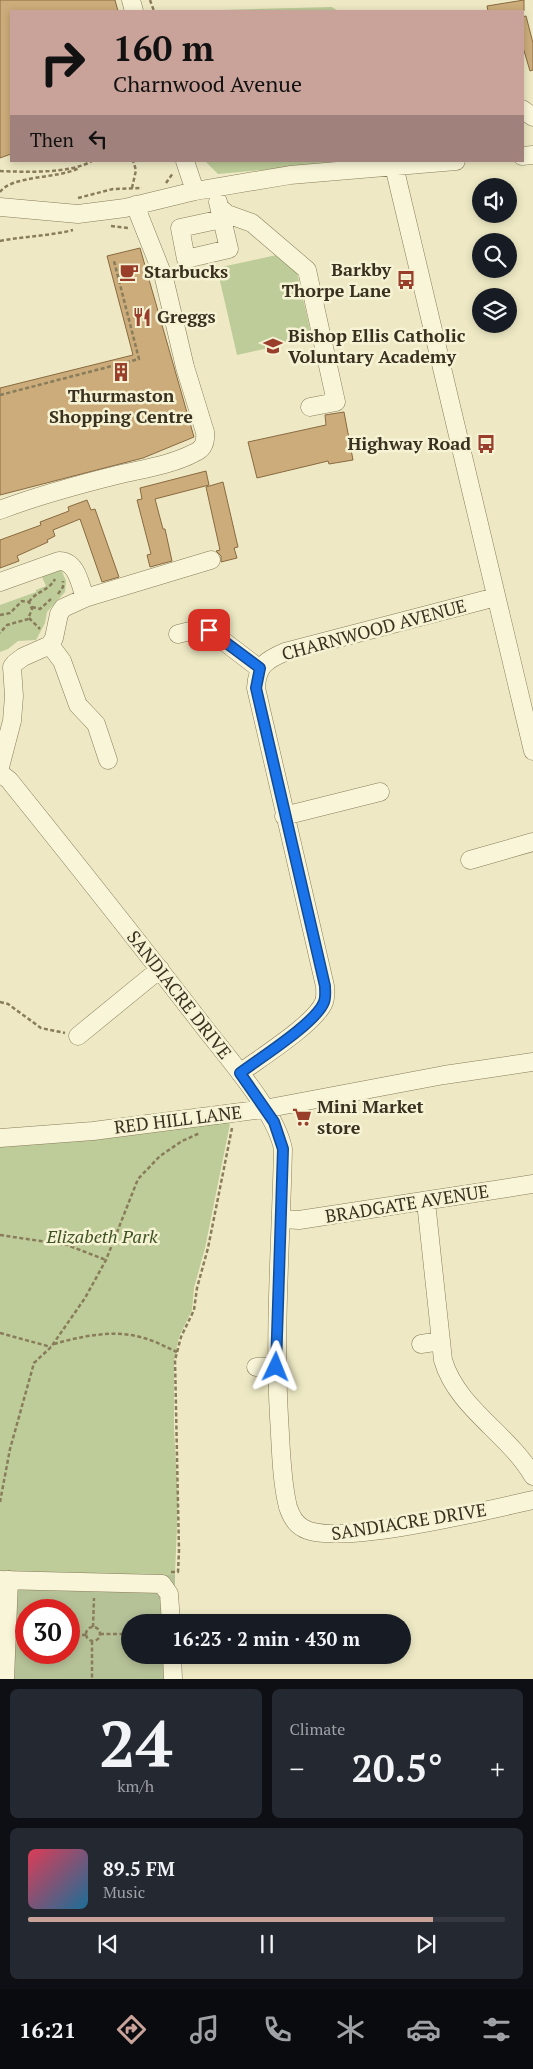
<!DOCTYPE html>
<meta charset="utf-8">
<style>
body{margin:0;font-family:"PT Serif",serif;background:#242831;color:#f1f3f6;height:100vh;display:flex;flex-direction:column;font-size:19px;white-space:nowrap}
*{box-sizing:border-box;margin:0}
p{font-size:16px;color:#9ea1a6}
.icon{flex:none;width:28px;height:28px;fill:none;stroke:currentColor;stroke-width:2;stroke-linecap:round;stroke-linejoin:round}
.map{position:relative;height:1679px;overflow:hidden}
.details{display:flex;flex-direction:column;gap:10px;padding:10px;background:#0d0f14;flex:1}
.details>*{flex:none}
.banner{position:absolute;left:10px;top:10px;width:514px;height:152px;border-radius:0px;box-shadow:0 2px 8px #0003;background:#c9a29a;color:#111;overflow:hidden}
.tools{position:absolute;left:472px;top:178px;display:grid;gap:10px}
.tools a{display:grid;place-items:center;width:45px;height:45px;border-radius:50%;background:#171b24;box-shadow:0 2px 8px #0003;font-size:25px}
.speed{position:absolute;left:15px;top:1599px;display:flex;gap:10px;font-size:25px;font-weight:700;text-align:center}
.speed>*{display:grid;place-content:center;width:65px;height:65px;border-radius:50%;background:#171b24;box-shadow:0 2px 8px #0003;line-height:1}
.speed .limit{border:8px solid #d22;background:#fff;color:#111}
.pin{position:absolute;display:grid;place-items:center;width:42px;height:42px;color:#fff;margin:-21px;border-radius:10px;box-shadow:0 2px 8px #0006}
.me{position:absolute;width:55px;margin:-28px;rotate:2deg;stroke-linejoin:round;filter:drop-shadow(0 0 4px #0008)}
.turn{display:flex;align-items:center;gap:18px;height:105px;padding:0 20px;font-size:22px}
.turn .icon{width:65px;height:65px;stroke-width:2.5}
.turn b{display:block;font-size:35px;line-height:42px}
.then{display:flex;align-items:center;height:48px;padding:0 20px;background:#0003;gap:10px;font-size:19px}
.big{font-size:38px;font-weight:700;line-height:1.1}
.details .card{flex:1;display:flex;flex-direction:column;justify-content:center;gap:8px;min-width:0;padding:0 18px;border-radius:8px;background:#242831}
.details .dial{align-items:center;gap:0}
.dial b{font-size:65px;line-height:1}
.song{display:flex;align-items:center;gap:15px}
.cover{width:60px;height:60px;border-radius:8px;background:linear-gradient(135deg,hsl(350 70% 55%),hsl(200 70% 35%))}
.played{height:5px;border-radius:2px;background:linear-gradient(90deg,#c9a29a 85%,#363941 85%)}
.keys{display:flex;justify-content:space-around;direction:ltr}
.heat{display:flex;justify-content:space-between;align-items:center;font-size:28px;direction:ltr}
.details .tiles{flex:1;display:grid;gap:10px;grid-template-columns:1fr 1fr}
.card:last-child{grid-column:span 2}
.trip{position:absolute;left:121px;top:1614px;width:290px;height:50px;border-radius:25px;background:#171b24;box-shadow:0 2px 8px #0003;font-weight:700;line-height:50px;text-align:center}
.menu{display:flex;height:80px;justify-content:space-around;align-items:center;background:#090b0e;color:#9ea1a6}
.menu .icon{width:35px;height:35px}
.menu .selected{color:#c9a29a}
.menu b{font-size:22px;color:#f1f3f6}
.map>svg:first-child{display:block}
.green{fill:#bdcc98}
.cemetery{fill:#b5c197;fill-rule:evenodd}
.building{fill:#ccac7a;stroke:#886a40}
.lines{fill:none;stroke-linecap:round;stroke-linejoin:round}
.minor-casing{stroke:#897c5b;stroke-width:19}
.path{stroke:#897c5b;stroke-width:2.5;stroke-dasharray:4 2.5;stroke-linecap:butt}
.minor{stroke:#f9f5d8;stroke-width:18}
.route-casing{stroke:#114b97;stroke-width:12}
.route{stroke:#1a73e8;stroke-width:9}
.labels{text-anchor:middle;stroke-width:5;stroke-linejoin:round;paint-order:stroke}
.poi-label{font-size:18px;font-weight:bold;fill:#39301f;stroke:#f6f2d4;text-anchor:start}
.street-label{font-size:18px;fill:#39301f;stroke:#f6f2d4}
.park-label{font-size:18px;font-style:italic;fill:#405525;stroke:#f6f2d4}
</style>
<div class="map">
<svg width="533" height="1679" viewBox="0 0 533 1679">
<rect width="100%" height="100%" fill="#eee9c4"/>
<path class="green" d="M332,7l6,4h-155h1z
M205,161h154l-141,13z
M281,254l14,10 17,74 -75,17 -20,-87z
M61,569l5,12 -1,11 -18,20 -2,11 -9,17 -18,1 -10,8 -8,3v-47l36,-13v-2l10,-4 -4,-9z
M231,1119l-26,129 -11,40 -2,22 -13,27 -5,24v67l4,73 -3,74 -175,-2v-430z"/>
<path class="cemetery" d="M0,1573l175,2v47h-45v33h46v24h-176zM26,1610h43v42h-43z"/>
<path class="building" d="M0,0h115l3,11h-107v143l-11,4z
M524,0v11h-36l-1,-5z
M526,16l7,27v27l-3,1 -8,-27v-27z
M140,248l54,189 -51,21 -143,37v-107l133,-33 -26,-99z
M344,412l9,48 -24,4 -1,-3 -71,17 -9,-36 78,-17 -1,-10z
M206,471l3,14 -54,14 8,30h2l7,32 -22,6 -3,-12 4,-1 -14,-54 5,-1 -2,-11z
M223,482l15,65 -4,1 3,10 -16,4v-6l-5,-5 4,-1 -14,-63z
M87,500l4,10 4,-1 24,68 -17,5 -22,-63 -27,11 2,6 -8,4 1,2 -31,14 2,5 -19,7v-28l41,-15 -1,-3 29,-11 -1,-4z"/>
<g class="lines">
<g class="minor-casing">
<path id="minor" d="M131,0l3,11
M522,109l11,8
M522,156l11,-1
M185,161l10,30
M394,166l139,585
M218,202l11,47 -43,10 -6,-31 42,-9
M0,207l78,7 47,-6 70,-17 95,-16 166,-14
M219,207l8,7 25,9 55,47 29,132 -26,5
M0,510c39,-15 77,-25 117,-35 25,-6 54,-10 77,-22 10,-4 12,-11 11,-21l-20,-65 -21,-89 -29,-73
M0,582l59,-21c18,0 21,23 26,37
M178,634l20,-5 11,1 51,39
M50,645l12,16 16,44 18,19 12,36
M0,767l12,-46 2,-25 -2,-29 3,-4 8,-6 27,-12 4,-7 5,-24 4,-6 22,-10 126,-38
M0,773l9,7c66,82 131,164 195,247 24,31 72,85 79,122 -2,90 -9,179 -4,268 2,29 2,62 9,90 3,9 7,17 15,21 31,20 189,-19 230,-28
M284,816l96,-24
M470,860l63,-18
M78,1036l82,-67
M240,1073c20,-15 76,-50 84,-71 2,-5 1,-11 1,-16l-69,-298c1,-22 10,-28 29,-36l211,-55
M0,1138l93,-7 171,-22 180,-34 89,-13
M426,1202l17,158c14,48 65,73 90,116
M282,1219l17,1 234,-36
M421,1344l20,-3
M256,1367h20
M0,1580l162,4 7,10 2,28
M172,1655l1,24
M5,1679l4,-99"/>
</g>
<path class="path" d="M150,0l4,11
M0,171c26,1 70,3 92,-10
M166,183l7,-10
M132,188l4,-18 -3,-9
M0,192c12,-17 58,-13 79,-24
M78,198l35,-9 29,-1
M111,226l17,2
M0,241c25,-5 49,-5 73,-11
M0,395l139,-36 -25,-98
M58,594l5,-7v-6
M29,602c7,-11 20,-11 26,-23
M32,607l8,2 11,-10
M0,615l10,-2 12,-12 7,1 3,7 -4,10 -21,6 -7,8
M29,618l11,11
M0,1002l8,2 33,24 24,5
M0,1235l67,10 39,15
M0,1333l51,14
M54,1344c28,-8 61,-15 90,-6 11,3 22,9 33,14
M0,1502l10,-53 24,-86 17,-16 34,-49 21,-38 32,-81 22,-23 22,-15 18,-8
M171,1572h7l1,-21 -4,-191 6,-23 13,-27 3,-22 11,-40 24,-120
M86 1634a7 7 0 1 1 14 0a7 7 0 1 1-14 0Z
M93,1627l1,-29
M20,1634h6
M100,1634h30
M69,1635h17
M92,1641v38"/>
<use href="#minor" class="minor"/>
</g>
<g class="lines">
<g class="route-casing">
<path id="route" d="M209,630l51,38 -4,20 69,298c0,5 1,11 -1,16 -8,21 -64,56 -84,71l34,49 9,27 -7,218"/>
</g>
<use href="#route" class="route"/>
</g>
<defs>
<g id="cafe-bare" transform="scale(1.5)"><path d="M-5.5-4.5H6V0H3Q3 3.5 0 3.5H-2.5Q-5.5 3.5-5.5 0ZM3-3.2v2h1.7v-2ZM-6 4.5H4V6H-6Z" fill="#983e2a" stroke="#f6f2d4" stroke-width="2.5" paint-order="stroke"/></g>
<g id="bus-bare" transform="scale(1.5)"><path d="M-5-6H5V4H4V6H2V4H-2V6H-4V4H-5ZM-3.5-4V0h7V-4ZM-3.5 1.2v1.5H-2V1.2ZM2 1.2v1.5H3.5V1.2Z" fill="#983e2a" stroke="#f6f2d4" stroke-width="2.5" paint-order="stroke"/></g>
<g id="restaurant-bare" transform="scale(1.5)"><path d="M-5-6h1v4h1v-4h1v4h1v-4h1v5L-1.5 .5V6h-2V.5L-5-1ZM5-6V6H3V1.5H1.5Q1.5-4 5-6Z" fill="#983e2a" stroke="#f6f2d4" stroke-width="2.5" paint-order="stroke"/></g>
<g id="school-bare" transform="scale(1.5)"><path d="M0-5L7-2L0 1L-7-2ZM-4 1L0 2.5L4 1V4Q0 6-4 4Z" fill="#983e2a" stroke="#f6f2d4" stroke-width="2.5" paint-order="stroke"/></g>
<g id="building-bare" transform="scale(1.5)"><path d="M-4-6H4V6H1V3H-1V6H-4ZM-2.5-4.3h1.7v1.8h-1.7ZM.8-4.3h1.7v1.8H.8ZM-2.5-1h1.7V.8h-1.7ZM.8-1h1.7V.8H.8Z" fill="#983e2a" stroke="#f6f2d4" stroke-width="2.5" paint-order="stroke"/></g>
<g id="supermarket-bare" transform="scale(1.5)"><path d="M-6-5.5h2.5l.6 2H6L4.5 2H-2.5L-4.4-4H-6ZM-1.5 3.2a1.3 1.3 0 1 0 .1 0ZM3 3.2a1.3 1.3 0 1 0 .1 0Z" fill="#983e2a" stroke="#f6f2d4" stroke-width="2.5" paint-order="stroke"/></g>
</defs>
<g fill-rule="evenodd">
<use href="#cafe-bare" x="129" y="272"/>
<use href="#bus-bare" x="406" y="280"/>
<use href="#restaurant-bare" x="142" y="317"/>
<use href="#school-bare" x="273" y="346"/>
<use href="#building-bare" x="121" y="372"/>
<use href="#bus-bare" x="486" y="444"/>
<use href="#supermarket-bare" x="302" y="1117"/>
</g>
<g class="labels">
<g class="poi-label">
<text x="391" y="276" text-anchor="end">Barkby<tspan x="391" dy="21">Thorpe Lane</tspan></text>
<text x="144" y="278">Starbucks</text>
<text x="157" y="323">Greggs</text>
<text x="288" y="342">Bishop Ellis Catholic<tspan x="288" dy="21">Voluntary Academy</tspan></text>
<text x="121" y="402" text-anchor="middle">Thurmaston<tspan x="121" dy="21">Shopping Centre</tspan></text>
<text x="471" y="450" text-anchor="end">Highway Road</text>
<text x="317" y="1113">Mini Market<tspan x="317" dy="21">store</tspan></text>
</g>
<g class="street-label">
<text transform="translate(374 630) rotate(-15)" y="6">CHARNWOOD AVENUE</text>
<text transform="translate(179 995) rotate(52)" y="6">SANDIACRE DRIVE</text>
<text transform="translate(178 1120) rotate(-7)" y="6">RED HILL LANE</text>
<text transform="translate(407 1204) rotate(-9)" y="6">BRADGATE AVENUE</text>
<text transform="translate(409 1522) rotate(-9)" y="6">SANDIACRE DRIVE</text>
</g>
<g class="park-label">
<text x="102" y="1243">Elizabeth Park</text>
</g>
</g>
</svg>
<div class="tools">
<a><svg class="icon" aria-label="sound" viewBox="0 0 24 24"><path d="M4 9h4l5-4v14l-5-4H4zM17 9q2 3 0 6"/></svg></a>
<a><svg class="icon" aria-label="search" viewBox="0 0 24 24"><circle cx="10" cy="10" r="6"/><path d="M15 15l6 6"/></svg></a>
<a><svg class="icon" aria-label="layers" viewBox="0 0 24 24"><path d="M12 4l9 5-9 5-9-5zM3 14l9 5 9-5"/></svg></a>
</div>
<div class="speed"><div class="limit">30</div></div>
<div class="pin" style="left:209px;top:630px;background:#d93025"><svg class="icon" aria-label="arrive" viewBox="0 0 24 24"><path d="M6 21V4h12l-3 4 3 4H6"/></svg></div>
<svg class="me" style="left:276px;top:1367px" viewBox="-20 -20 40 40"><path d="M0-17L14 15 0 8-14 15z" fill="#1a73e8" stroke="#fff" stroke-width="4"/></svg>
<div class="trip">16:23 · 2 min · 430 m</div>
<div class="banner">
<div class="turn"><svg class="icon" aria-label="right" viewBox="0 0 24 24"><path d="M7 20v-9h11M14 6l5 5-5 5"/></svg><div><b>160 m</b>Charnwood Avenue</div></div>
<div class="then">Then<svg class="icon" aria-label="left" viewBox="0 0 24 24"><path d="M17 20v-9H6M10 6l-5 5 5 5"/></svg></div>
</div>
</div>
<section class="details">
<div class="tiles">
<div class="card dial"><b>24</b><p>km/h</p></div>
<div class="card"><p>Climate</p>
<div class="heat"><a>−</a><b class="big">20.5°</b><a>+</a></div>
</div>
<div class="card">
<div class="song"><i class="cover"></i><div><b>89.5 FM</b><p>Music</p></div></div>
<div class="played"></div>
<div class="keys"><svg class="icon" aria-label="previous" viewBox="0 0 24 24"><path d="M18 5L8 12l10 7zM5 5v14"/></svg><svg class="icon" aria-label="pause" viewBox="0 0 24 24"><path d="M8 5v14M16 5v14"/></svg><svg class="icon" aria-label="next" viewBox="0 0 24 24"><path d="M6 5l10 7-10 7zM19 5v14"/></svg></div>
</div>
</div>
</section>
<nav class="menu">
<b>16:21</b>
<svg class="icon selected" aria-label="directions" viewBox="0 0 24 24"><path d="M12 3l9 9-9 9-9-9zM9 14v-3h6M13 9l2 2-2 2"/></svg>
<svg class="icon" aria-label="music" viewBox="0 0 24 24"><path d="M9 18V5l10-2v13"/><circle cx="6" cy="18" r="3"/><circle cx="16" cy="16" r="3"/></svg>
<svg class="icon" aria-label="phone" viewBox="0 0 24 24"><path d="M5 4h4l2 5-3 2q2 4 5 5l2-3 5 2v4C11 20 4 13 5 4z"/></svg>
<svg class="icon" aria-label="climate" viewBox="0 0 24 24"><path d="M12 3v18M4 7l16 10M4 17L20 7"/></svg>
<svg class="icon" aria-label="car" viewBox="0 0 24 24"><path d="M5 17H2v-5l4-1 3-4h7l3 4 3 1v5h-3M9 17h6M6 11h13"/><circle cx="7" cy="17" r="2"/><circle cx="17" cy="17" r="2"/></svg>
<svg class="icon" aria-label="filters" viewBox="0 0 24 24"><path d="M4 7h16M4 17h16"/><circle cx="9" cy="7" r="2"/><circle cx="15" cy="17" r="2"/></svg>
</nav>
